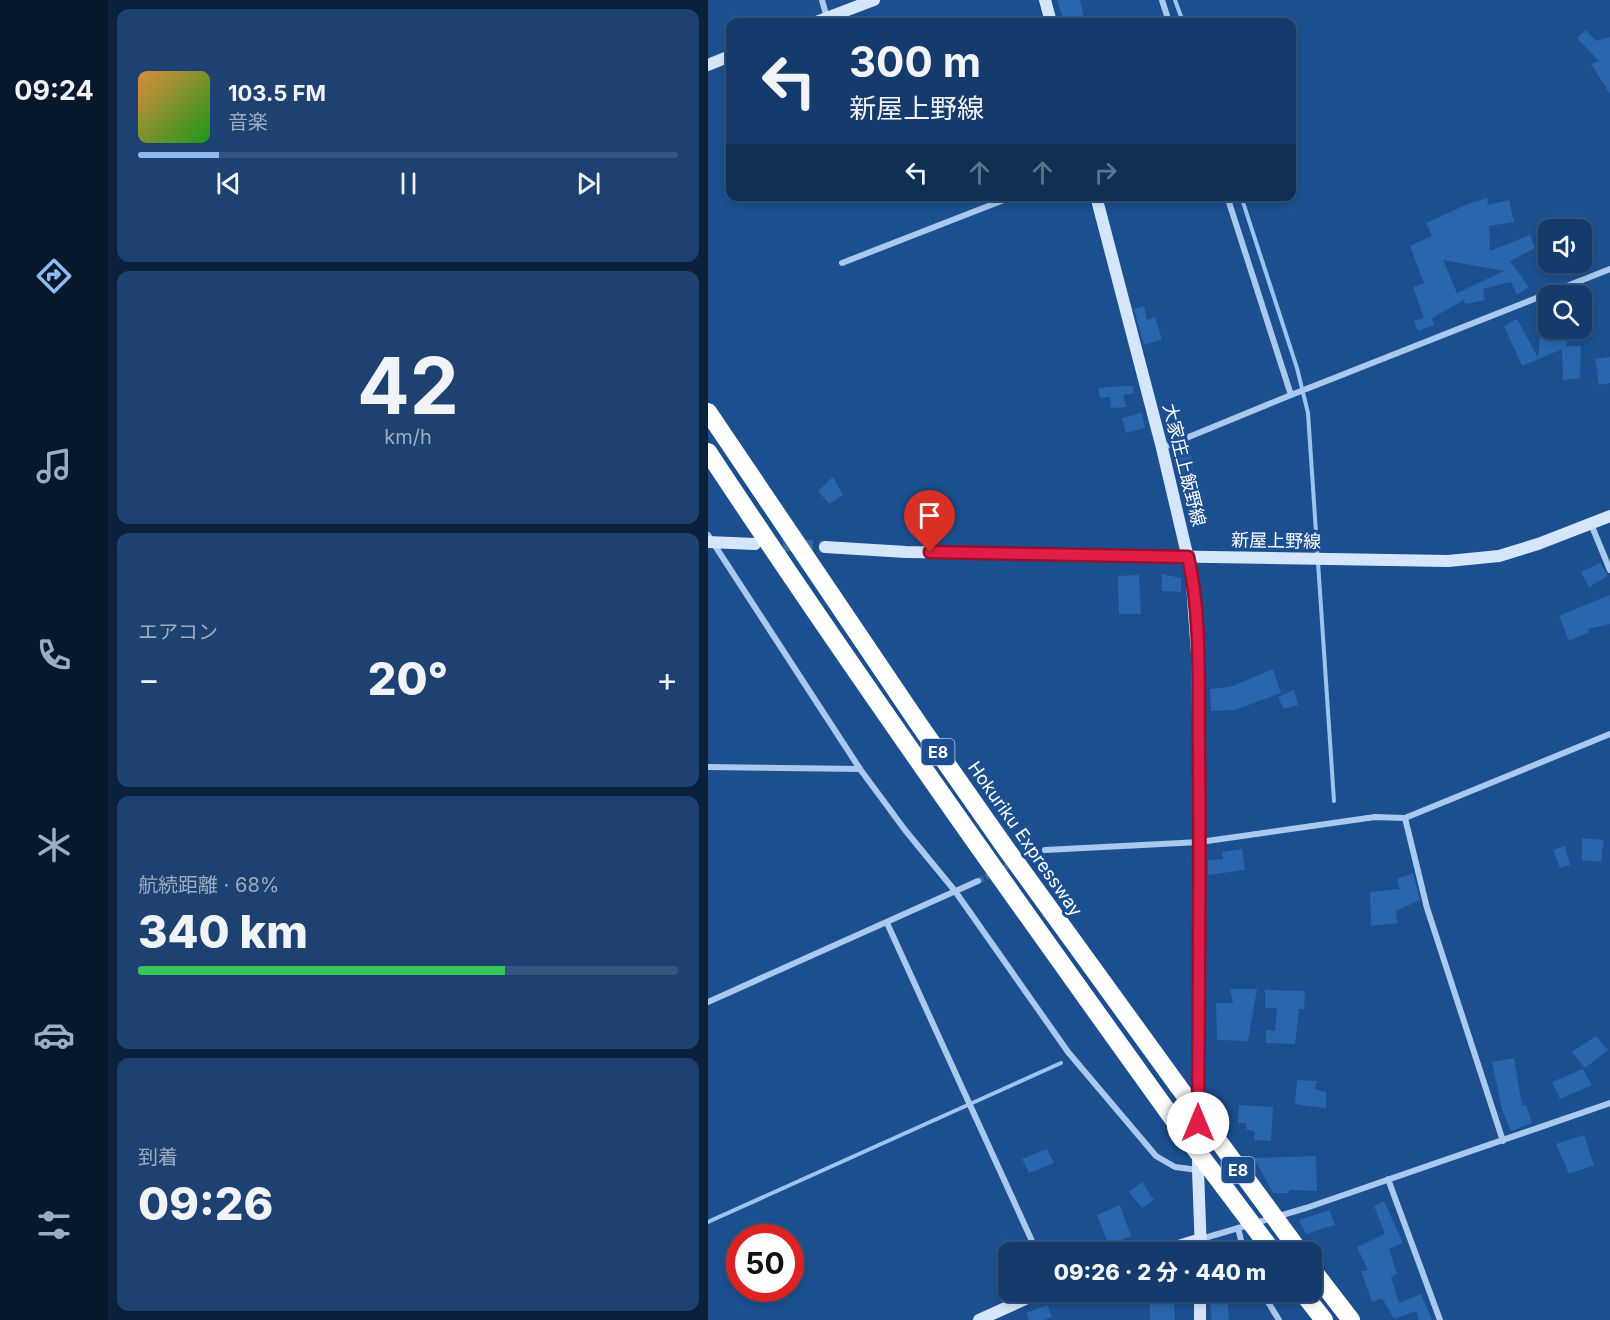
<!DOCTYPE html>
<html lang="ja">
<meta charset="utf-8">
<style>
body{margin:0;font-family:Inter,"Noto Sans JP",sans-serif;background:#1d4271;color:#f1f3f6;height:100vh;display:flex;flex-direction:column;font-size:22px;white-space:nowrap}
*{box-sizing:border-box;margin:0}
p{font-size:20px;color:#9dadc1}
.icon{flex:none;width:33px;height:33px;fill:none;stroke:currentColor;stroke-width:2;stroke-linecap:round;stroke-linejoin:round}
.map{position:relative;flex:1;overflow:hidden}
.sheet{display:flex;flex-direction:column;gap:9px;padding:9px;background:#0b203b;width:600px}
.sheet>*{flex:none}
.banner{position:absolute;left:18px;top:18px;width:570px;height:183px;border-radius:12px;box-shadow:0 3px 9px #0003,0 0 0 2px #33557e;background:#143b6b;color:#f1f3f6;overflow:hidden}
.fabs{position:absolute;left:830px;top:219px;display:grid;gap:12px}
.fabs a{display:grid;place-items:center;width:54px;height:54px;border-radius:12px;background:#143b6b;box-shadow:0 3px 9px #0003,0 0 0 2px #33557e;font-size:30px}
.speed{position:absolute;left:18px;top:1224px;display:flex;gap:12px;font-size:30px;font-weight:700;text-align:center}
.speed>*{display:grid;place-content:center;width:78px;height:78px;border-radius:50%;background:#143b6b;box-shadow:0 3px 9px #0003,0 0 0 2px #33557e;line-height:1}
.speed .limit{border:9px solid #d22;background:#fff;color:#111}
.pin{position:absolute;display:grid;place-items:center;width:51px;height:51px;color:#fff;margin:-62px -26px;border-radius:50% 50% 50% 0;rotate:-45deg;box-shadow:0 0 6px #0007}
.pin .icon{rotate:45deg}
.me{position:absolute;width:66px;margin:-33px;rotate:0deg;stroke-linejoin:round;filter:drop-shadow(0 0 4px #0008)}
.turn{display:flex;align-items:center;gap:21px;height:126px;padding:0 24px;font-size:27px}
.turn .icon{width:78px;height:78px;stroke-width:2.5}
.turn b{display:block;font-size:42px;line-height:51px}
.lanes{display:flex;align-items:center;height:57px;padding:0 24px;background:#0003;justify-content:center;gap:30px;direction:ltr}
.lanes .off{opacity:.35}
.big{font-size:45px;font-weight:800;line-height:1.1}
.sheet .card{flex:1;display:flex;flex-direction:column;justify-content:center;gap:9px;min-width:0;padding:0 21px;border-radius:12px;background:#1d4271}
.sheet .dial{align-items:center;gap:0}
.dial b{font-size:78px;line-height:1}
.song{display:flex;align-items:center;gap:18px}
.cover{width:72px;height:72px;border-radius:9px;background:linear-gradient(135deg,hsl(30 70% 55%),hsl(120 70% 35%))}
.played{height:6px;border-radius:3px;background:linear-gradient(90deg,#90b9f0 15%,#33557e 15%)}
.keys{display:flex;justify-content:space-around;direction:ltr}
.heat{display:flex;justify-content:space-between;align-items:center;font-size:33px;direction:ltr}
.charge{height:9px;border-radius:4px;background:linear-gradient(90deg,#34c759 68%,#33557e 0)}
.trip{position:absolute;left:290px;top:1242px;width:324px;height:60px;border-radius:12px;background:#143b6b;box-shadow:0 3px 9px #0003,0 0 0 2px #33557e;font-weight:800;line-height:60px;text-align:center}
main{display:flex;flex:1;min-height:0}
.tabs{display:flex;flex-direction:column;width:108px;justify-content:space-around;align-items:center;background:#08182b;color:#9dadc1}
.tabs .icon{width:42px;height:42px}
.tabs .on{color:#90b9f0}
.tabs b{font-size:27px;color:#f1f3f6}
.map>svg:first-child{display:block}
.green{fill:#2461a8}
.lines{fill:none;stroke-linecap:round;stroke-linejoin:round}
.stream{stroke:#9cc4f0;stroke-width:4}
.building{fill:#2a66ad;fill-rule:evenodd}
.street-tunnel{stroke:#3d69a0;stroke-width:6;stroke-dasharray:6 3;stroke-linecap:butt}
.secondary-tunnel{stroke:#3d69a0;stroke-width:12;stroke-dasharray:12 6;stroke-linecap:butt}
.street{stroke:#a9c9ee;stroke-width:6}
.secondary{stroke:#d6e6fa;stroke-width:12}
.highway{stroke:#fff;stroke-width:18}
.highway-bridge{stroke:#fff;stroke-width:18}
.route-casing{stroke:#92132f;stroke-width:15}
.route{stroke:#e11d48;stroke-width:10}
.labels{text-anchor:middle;stroke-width:6;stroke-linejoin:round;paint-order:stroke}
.shield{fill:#1b4f8f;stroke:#bbcadd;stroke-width:1.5}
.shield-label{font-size:16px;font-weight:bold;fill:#fff}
.street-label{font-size:18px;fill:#fff;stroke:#1b4f8f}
</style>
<main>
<nav class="tabs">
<b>09:24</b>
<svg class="icon on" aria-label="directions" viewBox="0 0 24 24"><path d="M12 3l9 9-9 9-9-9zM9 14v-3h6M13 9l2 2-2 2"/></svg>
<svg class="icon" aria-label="music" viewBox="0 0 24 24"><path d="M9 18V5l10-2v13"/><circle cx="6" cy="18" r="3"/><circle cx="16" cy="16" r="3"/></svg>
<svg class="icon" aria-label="phone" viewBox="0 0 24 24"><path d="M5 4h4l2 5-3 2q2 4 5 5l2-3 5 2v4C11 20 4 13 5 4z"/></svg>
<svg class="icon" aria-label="climate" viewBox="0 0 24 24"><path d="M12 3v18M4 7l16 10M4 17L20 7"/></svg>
<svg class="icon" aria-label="car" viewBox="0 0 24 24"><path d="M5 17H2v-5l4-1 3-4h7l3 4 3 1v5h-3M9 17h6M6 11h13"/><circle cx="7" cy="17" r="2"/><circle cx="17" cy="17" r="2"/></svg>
<svg class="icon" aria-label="filters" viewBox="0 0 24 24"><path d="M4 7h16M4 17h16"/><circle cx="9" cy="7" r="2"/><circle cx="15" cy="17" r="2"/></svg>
</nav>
<section class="sheet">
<div class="card">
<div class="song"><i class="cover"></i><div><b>103.5 FM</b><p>音楽</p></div></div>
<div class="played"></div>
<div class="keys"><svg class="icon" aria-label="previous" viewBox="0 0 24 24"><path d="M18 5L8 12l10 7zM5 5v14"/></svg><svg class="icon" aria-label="pause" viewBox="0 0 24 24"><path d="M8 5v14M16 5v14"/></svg><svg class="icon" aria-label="next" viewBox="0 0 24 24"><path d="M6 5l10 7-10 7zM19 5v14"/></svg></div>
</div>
<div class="card dial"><b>42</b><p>km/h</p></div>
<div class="card"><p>エアコン</p>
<div class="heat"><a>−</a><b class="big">20°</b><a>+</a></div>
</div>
<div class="card"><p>航続距離 · 68%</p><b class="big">340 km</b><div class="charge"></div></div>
<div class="card"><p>到着</p><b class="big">09:26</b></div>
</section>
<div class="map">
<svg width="902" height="1320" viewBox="0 0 902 1320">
<rect width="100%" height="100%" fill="#1b4f8f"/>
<path class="green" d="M482,443l4,35 -15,5 -8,-32z"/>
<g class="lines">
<path class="stream" d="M467,0l8,22
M533,196l56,172 11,45 26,388
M0,1222l353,-159"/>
</g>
<path class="building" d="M349,0h23l5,22h-21z
M878,30l10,11 14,-4v57l-19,-30 8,-3 -22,-23z
M779,198l1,7 21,-5 5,22 -25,4 1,25 40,-16 5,13 -25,13 19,26 -12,8 -6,-13 -28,7 2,11 -20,4 -1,-4 -32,18 2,7 -16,6 -4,-10 10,-3 -11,-31 11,-4 -14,-37 22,-10 -6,-13 42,-19zM735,260l61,11 -47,22z
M436,306l3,14 8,-3 7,22 -18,6 -10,-36z
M809,319l21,39 3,-30h28l-3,18h15l-1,32 -17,2 -1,-31 -40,17 -18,-40z
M902,357v26l-11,2 -4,-26z
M414,386h11l1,7 -11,2 3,12 -15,1 -1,-11 -10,1 -2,-10z
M434,413l3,15 -19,5 -4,-15z
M125,477l10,18 -14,9 -11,-13z
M892,563l8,13 -19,11 -8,-15z
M454,574l19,4v14l-19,-1z
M431,575l2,39h-22l-1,-38z
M902,595v29l-22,5 1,3 -20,9 -10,-25z
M565,669l8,24 -46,17 -24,1 -1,-22 20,-2z
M586,690l4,15 -14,4 -6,-12z
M874,838l22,2 -3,22 -19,-2z
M857,846l5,19 -10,3 -7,-18z
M534,849l3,21 -37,5v-15l15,-1 -1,-7z
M705,873l7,27 -24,11 1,12 -26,3 -1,-34 30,-3 -3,-10z
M522,989h27l-9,52 -31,-1 -1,-37h17z
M557,990l40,1 -1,18h-5l-4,35 -29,-1v-13l9,1 2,-23h-12z
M888,1036l12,14 -23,18 -13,-16z
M806,1058l8,48 4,-1 6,18 -21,8 -9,-21 -10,-48z
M875,1069l9,16 -32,14 -8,-17z
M589,1080l20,1 -2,8 11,3v16l-31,-4z
M531,1105l34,2 -2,34 -17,-1 1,-8 -9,-3v-6h-8z
M876,1135l10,30 -25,9 -13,-30z
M339,1149l7,14 -25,10 -7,-14z
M608,1156l1,35 -28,-1v3h-16l-19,-35z
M434,1182l12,18 -12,8 -13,-16z
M676,1201l19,42 -14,6 8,25 -6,3 8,26 22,-9 11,26h-13l-3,-9 -22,8 -12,-21 -10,4 -11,-31 7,-1 -11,-23 28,-13 -11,-28z
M412,1205l11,31 -22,9 -12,-30z
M621,1210l6,15 -29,9 -7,-14z
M442,1292h24l1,28h-25z
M500,1292h19l2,28h-17z
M339,1305l5,12 -8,3h-15l-3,-7z"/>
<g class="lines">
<path class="street-tunnel" d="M270,881l40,-20 27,-11"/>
<path class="secondary-tunnel" d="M57,544l60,3"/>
<path class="street" d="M114,0l5,18
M454,0l7,22
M519,196l64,199
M134,263l172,-67
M454,448l129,-53 319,-126
M883,524l19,46
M0,535l152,234 45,61 50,61 113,161 88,104 19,11 23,3
M0,767l152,2
M697,818l22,90 76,233
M337,850l155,-8 175,-25 30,1 205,-84
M179,923l150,329
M0,1002l270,-121
M680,1179l52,141
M530,1228l6,24
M493,1239l105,-31 304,-105
M554,1292l17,28"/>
<path class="secondary" d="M337,0l6,22
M108,22l58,-22
M0,65l22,-9
M388,196l66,252 29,123 6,83 3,188 -2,328 3,82
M0,542l47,2
M117,547l81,5 542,9 51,-5 39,-12 72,-28
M451,1252l42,-13
M271,1320l62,-28
M492,1320v-28"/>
<path class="highway" d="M0,412l210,311 89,127 171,236
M0,452c150,227 309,450 468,671
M603,1268l40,52
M594,1292l22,28"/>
<path class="highway-bridge" d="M470,1086l122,166
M468,1123l97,129"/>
</g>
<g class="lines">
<g class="route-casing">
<path id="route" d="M222,552l258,5c14,59 10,133 11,194 1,124 0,248 -1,372"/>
</g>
<use href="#route" class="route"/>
</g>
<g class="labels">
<g class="shield">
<rect x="213.5" y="739" width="33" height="26" rx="4.5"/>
<rect x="513.5" y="1157" width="33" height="26" rx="4.5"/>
</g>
<g class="shield-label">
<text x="230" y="758">E8</text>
<text x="530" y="1176">E8</text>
</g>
<g class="street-label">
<text transform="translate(476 465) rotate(76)" y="6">大家庄上飯野線</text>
<text transform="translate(568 541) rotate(1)" y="6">新屋上野線</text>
<text transform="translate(317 839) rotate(55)" y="6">Hokuriku Expressway</text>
</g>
</g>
</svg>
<div class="fabs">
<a><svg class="icon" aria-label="sound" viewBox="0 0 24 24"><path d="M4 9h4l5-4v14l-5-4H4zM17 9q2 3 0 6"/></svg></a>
<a><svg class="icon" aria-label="search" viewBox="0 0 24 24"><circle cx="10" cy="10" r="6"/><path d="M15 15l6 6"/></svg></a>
</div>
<div class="speed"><div class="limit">50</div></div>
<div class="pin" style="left:222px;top:552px;background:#d93025"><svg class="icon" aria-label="arrive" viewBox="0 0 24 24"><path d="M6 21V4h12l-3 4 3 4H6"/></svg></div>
<svg class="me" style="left:490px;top:1123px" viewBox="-20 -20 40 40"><circle r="19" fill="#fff"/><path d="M0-13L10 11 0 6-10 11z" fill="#e11d48"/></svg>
<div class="trip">09:26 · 2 分 · 440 m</div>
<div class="banner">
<div class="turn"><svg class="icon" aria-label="left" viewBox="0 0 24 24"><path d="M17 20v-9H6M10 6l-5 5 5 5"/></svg><div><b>300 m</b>新屋上野線</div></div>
<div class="lanes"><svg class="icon" aria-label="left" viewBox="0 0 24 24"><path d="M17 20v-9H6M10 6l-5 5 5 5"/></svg><svg class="icon off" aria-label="ahead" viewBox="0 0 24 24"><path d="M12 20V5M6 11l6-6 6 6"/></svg><svg class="icon off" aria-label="ahead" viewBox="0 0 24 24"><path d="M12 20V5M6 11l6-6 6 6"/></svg><svg class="icon off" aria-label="right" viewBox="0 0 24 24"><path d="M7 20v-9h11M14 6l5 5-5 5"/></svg></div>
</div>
</div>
</main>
